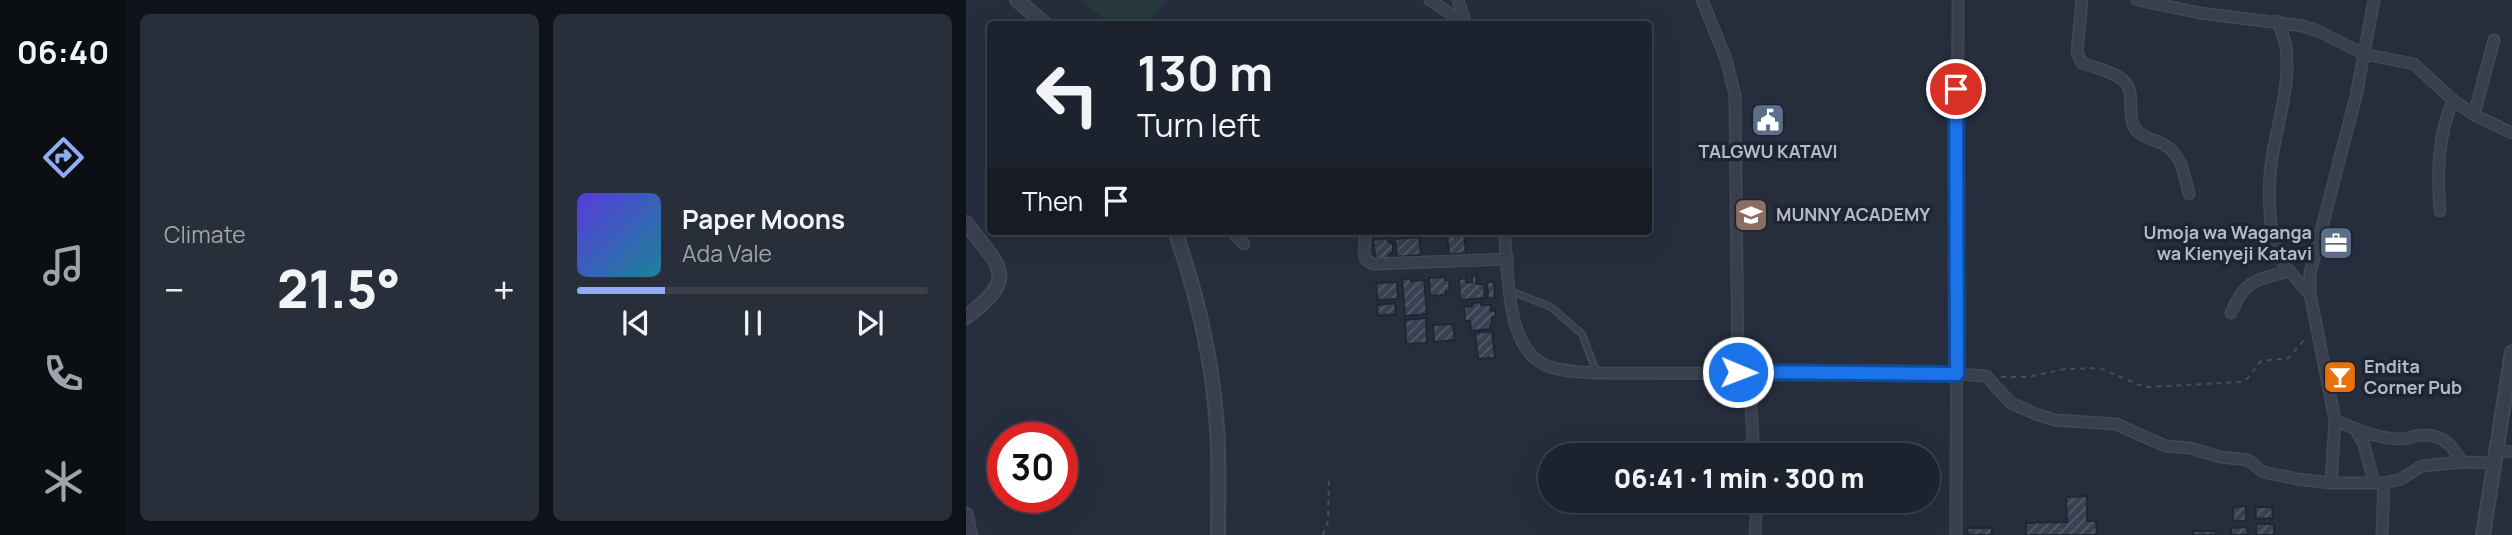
<!DOCTYPE html>
<meta charset="utf-8">
<style>
body{margin:0;font-family:Manrope,sans-serif;background:#292f3a;color:#f1f3f6;height:100vh;display:flex;flex-direction:column;font-size:26px;white-space:nowrap}
*{box-sizing:border-box;margin:0}
p{font-size:23px;color:#a0a4aa}
.icon{flex:none;width:38px;height:38px;fill:none;stroke:currentColor;stroke-width:2;stroke-linecap:round;stroke-linejoin:round}
.map{position:relative;flex:1;overflow:hidden}
.details{display:flex;flex-direction:column;gap:14px;padding:14px;background:#0f1319;width:840px}
.details>*{flex:none}
.top-card{position:absolute;left:21px;top:21px;width:665px;height:214px;border-radius:7px;box-shadow:0 7px 28px #0002,0 0 0 2px #3a3f4a;background:#1c222e;color:#f1f3f6;overflow:hidden}
.speed{position:absolute;left:21px;top:422px;display:flex;gap:14px;font-size:35px;font-weight:700;text-align:center}
.speed>*{display:grid;place-content:center;width:91px;height:91px;border-radius:50%;background:#1c222e;box-shadow:0 7px 28px #0002,0 0 0 2px #3a3f4a;line-height:1}
.speed .limit{border:10px solid #d22;background:#fff;color:#111}
.pin{position:absolute;display:grid;place-items:center;width:60px;height:60px;color:#fff;margin:-30px;border:4px solid #fff;border-radius:50%;box-shadow:0 2px 7px #0007}
.me{position:absolute;width:77px;margin:-38px;rotate:91deg;stroke-linejoin:round;filter:drop-shadow(0 0 5px #0008)}
.turn{display:flex;align-items:center;gap:24px;height:147px;padding:0 35px;font-size:32px}
.turn .icon{width:91px;height:91px;stroke-width:2.5}
.turn b{display:block;font-size:49px;line-height:60px}
.then{display:flex;align-items:center;height:66px;padding:0 35px;background:#0003;gap:14px;font-size:26px}
.big{font-size:52px;font-weight:800;line-height:1.1}
.details .widget{flex:1;display:flex;flex-direction:column;justify-content:center;gap:10px;min-width:0;padding:0 24px;border-radius:10px;background:#292f3a}
.song{display:flex;align-items:center;gap:21px}
.cover{width:84px;height:84px;border-radius:10px;background:linear-gradient(135deg,hsl(250 70% 55%),hsl(190 70% 35%))}
.played{height:7px;border-radius:4px;background:linear-gradient(90deg,#90acf2 25%,#3a3f4a 25%)}
.keys{display:flex;justify-content:space-around;direction:ltr}
.heat{display:flex;justify-content:space-between;align-items:center;font-size:38px;direction:ltr}
.details .tiles{flex:1;display:grid;gap:14px;grid-template-columns:repeat(2,1fr)}
.trip{position:absolute;left:572px;top:443px;width:402px;height:70px;border-radius:35px;background:#1c222e;box-shadow:0 7px 28px #0002,0 0 0 2px #3a3f4a;font-weight:800;line-height:70px;text-align:center}
main{display:flex;flex:1;min-height:0}
.dock{display:flex;flex-direction:column;width:126px;justify-content:space-around;align-items:center;background:#0b0e12;color:#a0a4aa}
.dock .icon{width:49px;height:49px}
.dock .selected{color:#90acf2}
.dock b{font-size:32px;color:#f1f3f6}
.map>svg:first-child{display:block}
.pitch{fill:#28393e}
.building{fill:url(#building-hatch);stroke:#202634;stroke-width:2}
.lines{fill:none;stroke-linecap:round;stroke-linejoin:round}
.service-casing{stroke:#424856;stroke-width:8}
.minor-casing{stroke:#424856;stroke-width:13}
.tertiary-casing{stroke:#424856;stroke-width:16}
.path{stroke:#405256;stroke-width:2;stroke-dasharray:5 5;stroke-linecap:butt}
.service{stroke:#393f4d;stroke-width:4.5}
.minor{stroke:#393f4d;stroke-width:10}
.tertiary{stroke:#393f4d;stroke-width:12}
.route-casing{stroke:#114b97;stroke-width:18}
.route{stroke:#1a73e8;stroke-width:12}
.labels{text-anchor:middle;stroke-width:7;stroke-linejoin:round;paint-order:stroke}
.poi-label{font-size:18px;font-weight:bold;fill:#b5bac8;stroke:#1e2432;text-anchor:start}
</style>
<main>
<nav class="dock">
<b>06:40</b>
<svg class="icon selected" aria-label="directions" viewBox="0 0 24 24"><path d="M12 3l9 9-9 9-9-9zM9 14v-3h6M13 9l2 2-2 2"/></svg>
<svg class="icon" aria-label="music" viewBox="0 0 24 24"><path d="M9 18V5l10-2v13"/><circle cx="6" cy="18" r="3"/><circle cx="16" cy="16" r="3"/></svg>
<svg class="icon" aria-label="phone" viewBox="0 0 24 24"><path d="M5 4h4l2 5-3 2q2 4 5 5l2-3 5 2v4C11 20 4 13 5 4z"/></svg>
<svg class="icon" aria-label="climate" viewBox="0 0 24 24"><path d="M12 3v18M4 7l16 10M4 17L20 7"/></svg>
</nav>
<section class="details">
<div class="tiles">
<div class="widget"><p>Climate</p>
<div class="heat"><a>−</a><b class="big">21.5°</b><a>+</a></div>
</div>
<div class="widget">
<div class="song"><i class="cover"></i><div><b>Paper Moons</b><p>Ada Vale</p></div></div>
<div class="played"></div>
<div class="keys"><svg class="icon" aria-label="previous" viewBox="0 0 24 24"><path d="M18 5L8 12l10 7zM5 5v14"/></svg><svg class="icon" aria-label="pause" viewBox="0 0 24 24"><path d="M8 5v14M16 5v14"/></svg><svg class="icon" aria-label="next" viewBox="0 0 24 24"><path d="M6 5l10 7-10 7zM19 5v14"/></svg></div>
</div>
</div>
</section>
<div class="map">
<svg width="1546" height="535" viewBox="0 0 1546 535">
<defs>
<pattern id="building-hatch" width="6" height="6" patternUnits="userSpaceOnUse" patternTransform="scale(1.75)"><rect width="6" height="6" fill="#384152"/><path d="M-1 1l2-2M0 6l6-6M5 7l2-2" fill="none" stroke="#535a69"/></pattern>
</defs>
<rect width="100%" height="100%" fill="#262d3d"/>
<path class="pitch" d="M115,0h87l-21,24h-37z"/>
<path class="building" d="M498,232l2,21 -17,2 -2,-22z
M453,237l2,18 -24,2 -2,-18z
M421,238l1,3 5,3v8l-4,3 -2,5 -11,2 -3,-22z
M510,274l1,10h7l1,14 -25,2 -1,-21 7,-1 1,5 5,-1v-7z
M479,277v3h4l1,11h-4v4l-16,1 -1,-18z
M445,278v3l13,-1 3,34 -22,2 -3,-37z
M431,282l1,17 -21,1 -1,-17z
M521,282h7l1,16 -7,1z
M515,302v3h10v6l4,-1 1,7h-4v8l-2,1v3l-19,2 -1,-10h-5l-1,-14 8,-1v-3z
M429,303l1,11 -18,2 -1,-11z
M460,318l1,25 -21,1 -1,-24z
M487,324l2,16 -21,2 -1,-17z
M526,331l3,27 -17,1 -3,-26z
M1121,496v25h9l1,14h-71v-12l41,-1 -1,-25z
M1280,506v15h-13v-14z
M1289,507h17l1,11 -17,1z
M1290,524h18v11h-18z
M1281,527l1,8h-17v-7z
M1001,528h25v7h-24z
M1227,531h23v4h-23z"/>
<g class="lines">
<g class="service-casing">
<path id="service" d="M545,291l40,16 31,27 14,37"/>
</g>
<g class="minor-casing">
<path id="minor" d="M464,0l35,24
M492,0l8,24
M736,0l24,59 9,36 3,277
M1116,0l-5,53 5,10c13,5 30,8 41,17 15,12 1,36 14,51 6,6 16,9 24,12 21,10 23,31 28,51
M1171,0l63,13 103,13 15,5 46,23 50,10 39,36 21,15 38,18
M1311,21c3,7 6,14 8,21 8,40 -9,83 -14,123 -3,22 -2,60 4,81 5,19 23,34 35,48
M1508,115l20,-75
M1474,211c-3,-39 -2,-75 13,-111
M266,231l12,13
M400,231l-2,21 2,8 7,4 135,-5
M538,231c5,38 0,120 44,135 15,6 33,6 49,7l360,1 29,2 25,27 25,11 19,6 61,4 49,22 25,2 30,9 28,3 15,12 34,7 34,4h53l17,-4 21,-13 40,-4 32,1
M1265,313c14,-34 25,-33 58,-42
M783,372l5,83
M1369,420c19,9 41,18 63,19 9,0 18,-4 27,-4 19,0 28,12 37,27
M1390,430l8,15 10,37
M1531,450l15,2
M1365,483l4,-63 -25,-126v-21l46,-177 18,-96
M789,535l2,-35
M990,535l2,-535
M1416,535l2,-52"/>
</g>
<g class="tertiary-casing">
<path id="tertiary" d="M51,0l28,24
M0,223c34,45 54,54 0,94
M209,231c21,60 36,122 41,185 4,39 2,79 2,119
M0,515l4,20
M1517,535l29,-183"/>
</g>
<path class="path" d="M1035,377h27l37,-8 35,-1 39,17 10,2 92,-5 6,-3 14,-18 27,-3 19,-21
M357,535l5,-14 1,-44"/>
<use href="#service" class="service"/>
<use href="#minor" class="minor"/>
<use href="#tertiary" class="tertiary"/>
</g>
<g class="lines">
<g class="route-casing">
<path id="route" d="M772,372l219,2 -1,-285"/>
</g>
<use href="#route" class="route"/>
</g>
<defs>
<g id="civic-square" transform="scale(1.75)"><rect x="-9" y="-9" width="18" height="18" rx="4" fill="#5c6f8a" stroke="#1e2432"/><path d="M-.6-6.5H3V-4.5H.6V-3L4-1V1h2V6H-6V1h2V-1L-.6-3ZM-1.2 2.5V6h2.4V2.5Z" fill="#fff"/></g>
<g id="school-square" transform="scale(1.75)"><rect x="-9" y="-9" width="18" height="18" rx="4" fill="#8d6e63" stroke="#1e2432"/><path d="M0-5L7-2L0 1L-7-2ZM-4 1L0 2.5L4 1V4Q0 6-4 4Z" fill="#fff"/></g>
<g id="office-square" transform="scale(1.75)"><rect x="-9" y="-9" width="18" height="18" rx="4" fill="#5c6f8a" stroke="#1e2432"/><path d="M-6-3h4V-5.5h4V-3h4V5H-6ZM-1-4.5V-3h2v-1.5ZM-6 0V1H6V0Z" fill="#fff"/></g>
<g id="bar-square" transform="scale(1.75)"><rect x="-9" y="-9" width="18" height="18" rx="4" fill="#e8710a" stroke="#1e2432"/><path d="M-6-5H6L.8 .8V4.5H3.5V6h-7V4.5H-.8V.8Z" fill="#fff"/></g>
</defs>
<g fill-rule="evenodd">
<use href="#civic-square" x="802" y="120"/>
<use href="#school-square" x="785" y="215"/>
<use href="#office-square" x="1370" y="243"/>
<use href="#bar-square" x="1374" y="377"/>
</g>
<g class="labels">
<g class="poi-label">
<text x="802" y="158" text-anchor="middle">TALGWU KATAVI</text>
<text x="810" y="221">MUNNY ACADEMY</text>
<text x="1346" y="239" text-anchor="end">Umoja wa Waganga<tspan x="1346" dy="21">wa Kienyeji Katavi</tspan></text>
<text x="1398" y="373">Endita<tspan x="1398" dy="21">Corner Pub</tspan></text>
</g>
</g>
</svg>
<div class="speed"><div class="limit">30</div></div>
<div class="pin" style="left:990px;top:89px;background:#d93025"><svg class="icon" aria-label="arrive" viewBox="0 0 24 24"><path d="M6 21V4h12l-3 4 3 4H6"/></svg></div>
<svg class="me" style="left:772px;top:372px" viewBox="-20 -20 40 40"><circle r="17" fill="#1a73e8" stroke="#fff" stroke-width="3"/><path d="M0-11L8 9 0 5-8 9z" fill="#fff"/></svg>
<div class="trip">06:41 · 1 min · 300 m</div>
<div class="top-card">
<div class="turn"><svg class="icon" aria-label="left" viewBox="0 0 24 24"><path d="M17 20v-9H6M10 6l-5 5 5 5"/></svg><div><b>130 m</b>Turn left</div></div>
<div class="then">Then<svg class="icon" aria-label="arrive" viewBox="0 0 24 24"><path d="M6 21V4h12l-3 4 3 4H6"/></svg></div>
</div>
</div>
</main>
